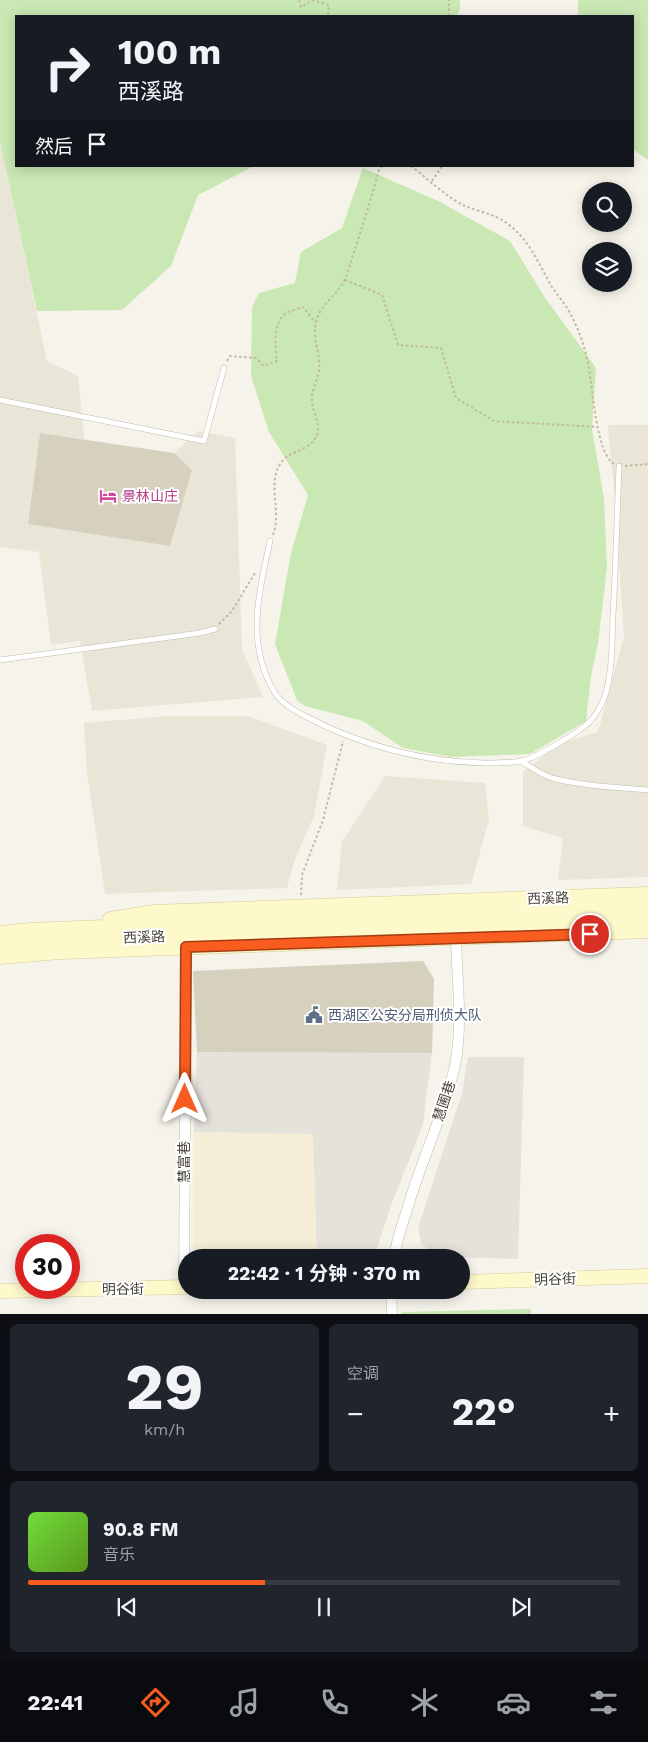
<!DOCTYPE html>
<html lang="zh">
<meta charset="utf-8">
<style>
body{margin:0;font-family:"Work Sans","Noto Sans SC",sans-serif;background:#20242c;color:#f1f3f6;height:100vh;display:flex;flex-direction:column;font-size:19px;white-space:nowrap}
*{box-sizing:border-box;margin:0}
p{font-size:16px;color:#9ea1a6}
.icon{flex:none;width:28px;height:28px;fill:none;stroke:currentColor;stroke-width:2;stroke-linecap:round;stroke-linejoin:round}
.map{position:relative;height:1314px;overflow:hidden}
.drawer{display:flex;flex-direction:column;gap:10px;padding:10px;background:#0d0f14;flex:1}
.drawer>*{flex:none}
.top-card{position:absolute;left:15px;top:15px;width:619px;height:152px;border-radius:0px;box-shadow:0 2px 12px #0003;background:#171b24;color:#f1f3f6;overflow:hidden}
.buttons{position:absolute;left:582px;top:182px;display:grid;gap:10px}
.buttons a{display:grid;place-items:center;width:50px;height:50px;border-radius:50%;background:#171b24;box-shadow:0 2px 12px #0003;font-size:25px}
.speed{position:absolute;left:15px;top:1234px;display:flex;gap:10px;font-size:25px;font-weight:700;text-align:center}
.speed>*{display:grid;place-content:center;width:65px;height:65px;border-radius:50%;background:#171b24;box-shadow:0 2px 12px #0003;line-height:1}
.speed .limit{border:8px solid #d22;background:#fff;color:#111}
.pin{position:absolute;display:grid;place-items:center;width:42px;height:42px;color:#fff;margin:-21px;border:2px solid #fff;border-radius:50%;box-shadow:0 1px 5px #0007}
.me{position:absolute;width:55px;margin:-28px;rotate:0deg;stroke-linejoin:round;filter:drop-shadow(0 0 4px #0008)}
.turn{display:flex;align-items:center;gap:18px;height:105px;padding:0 20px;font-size:22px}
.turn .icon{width:65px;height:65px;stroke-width:2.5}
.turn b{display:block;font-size:35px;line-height:42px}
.then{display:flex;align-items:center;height:48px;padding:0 20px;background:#0003;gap:10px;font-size:19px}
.big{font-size:38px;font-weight:700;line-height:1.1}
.drawer .card{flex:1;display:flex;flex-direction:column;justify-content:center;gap:8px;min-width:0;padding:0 18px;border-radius:8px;background:#20242c}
.drawer .dial{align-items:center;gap:0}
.dial b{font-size:65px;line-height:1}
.song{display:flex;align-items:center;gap:15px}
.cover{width:60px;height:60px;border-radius:8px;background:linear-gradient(135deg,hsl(100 70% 55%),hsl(90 70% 35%))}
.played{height:5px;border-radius:2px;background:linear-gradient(90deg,#f85c1e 40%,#363941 40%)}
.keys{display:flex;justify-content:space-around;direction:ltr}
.heat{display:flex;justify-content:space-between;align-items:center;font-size:28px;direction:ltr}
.drawer .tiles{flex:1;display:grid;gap:10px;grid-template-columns:1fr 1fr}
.card:last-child{grid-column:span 2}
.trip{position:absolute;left:178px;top:1249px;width:292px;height:50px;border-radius:25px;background:#171b24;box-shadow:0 2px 12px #0003;font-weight:700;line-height:50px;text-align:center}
.tabs{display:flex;height:80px;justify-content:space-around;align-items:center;background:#090b0e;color:#9ea1a6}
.tabs .icon{width:35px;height:35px}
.tabs .current{color:#f85c1e}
.tabs b{font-size:22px;color:#f1f3f6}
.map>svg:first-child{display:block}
.residential{fill:#e9e6d8}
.commercial{fill:#f6edd6}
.industrial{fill:#e4e2db}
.green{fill:#c9e8b3}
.building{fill:#d6d0bf}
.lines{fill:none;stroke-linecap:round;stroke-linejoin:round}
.lane-casing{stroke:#c0bcac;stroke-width:6}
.street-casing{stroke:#c0bcac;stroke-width:11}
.secondary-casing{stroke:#d4cc9a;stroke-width:15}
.path{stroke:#c2ba9e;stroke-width:2;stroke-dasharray:2.5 2.5;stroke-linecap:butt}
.lane{stroke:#fff;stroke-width:5}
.street{stroke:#fff;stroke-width:10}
.secondary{stroke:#fef9cb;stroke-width:14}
.route-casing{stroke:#a13c14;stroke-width:12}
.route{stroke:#f85c1e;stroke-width:9}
.labels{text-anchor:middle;stroke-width:4;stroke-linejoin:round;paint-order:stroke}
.hotel-label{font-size:14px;fill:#b23c85;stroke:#fff;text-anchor:start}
.street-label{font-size:14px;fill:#494438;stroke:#fff}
.service-label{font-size:14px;fill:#4e5e75;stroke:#fff;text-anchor:start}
</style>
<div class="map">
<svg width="648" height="1315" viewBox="0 0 648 1315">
<rect width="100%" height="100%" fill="#f5f3ea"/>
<path class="residential" d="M0,142l47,219 31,15 6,63 -44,-6 -12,90 142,23 22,-76 -18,-17 24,-22 37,7 7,211 21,48 -171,14 -12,-70 -29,4 -12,-93 -39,-5z
M608,425h40v452l-90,3 5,-42 -40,-12v-54l37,-29 38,-11 26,-95 -8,-123z
M168,716h80l79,29 -13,71 -19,43 -8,29 -182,6 -18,-121 -3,-50z
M385,776l100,7 4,37 -18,64 -134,6 5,-48z"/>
<path class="commercial" d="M194,1132l119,2 4,123 -124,1z"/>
<path class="industrial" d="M197,1052l235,1 -9,72 -31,78 -18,54h-57l-4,-123 -119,-2z
M468,1057h56l-6,202 -75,-2 -11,-4 -11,-10 -3,-15 44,-135z"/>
<path class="green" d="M0,0h460v9l-3,7h-441v150h238l-56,29 -27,71 -49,44 -85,1 -37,-169z
M578,0h70v160l-15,-11 -1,-133h-54z
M363,168l75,33 72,40 34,55 52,72 -4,61 12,70 3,68 -9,76 -7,33 -5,45 -56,33 -79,3 -48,-9 -40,-27 -58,-15 -8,-6 -22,-56 16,-91 17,-58 -39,-63 -18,-56 1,-69 7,-14 36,-10 6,-31 41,-24z
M531,1309v6l-130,-1v-2z"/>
<path class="building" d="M40,433l134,20 18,17 -22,76 -142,-22z
M423,961l11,18 -2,74 -235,-1 -4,-81z"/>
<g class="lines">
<g class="lane-casing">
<path id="lane" d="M0,400l204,41 20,-73
M270,541c-11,52 -25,103 5,152 6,10 20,18 30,23 54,29 118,46 179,47 13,0 26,0 38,-2 15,-4 62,-31 71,-43 3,-4 6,-9 8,-13 12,-22 11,-65 12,-90 3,-50 4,-99 6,-149
M0,660l200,-27 15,-4
M521,761c10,6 19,13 31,17 30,8 64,9 96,12"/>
</g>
<g class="street-casing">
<path id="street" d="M394,1258c2,-16 7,-30 12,-45 14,-50 38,-98 49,-148 8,-39 2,-87 1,-126
M184,1288l2,-341
M391,1290l1,25"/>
</g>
<g class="secondary-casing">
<path id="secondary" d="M110,919l44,-7 494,-18
M0,933l30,-3 618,-25
M0,946l51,-6 597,-21
M0,957l60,-5 588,-21
M461,1282l187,-6
M0,1291l186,-4"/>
</g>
<path class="path" d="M299,0l2,7 11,-7
M312,0l17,5 -1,11
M449,16v-16
M411,166c17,13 33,29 52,39 13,6 31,9 42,17 24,16 33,41 47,65 6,9 14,18 19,28 9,17 15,36 18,54 4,21 7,84 25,95
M432,181l10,-15
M345,280l37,15 16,50 43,3 15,50 38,23 104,6
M227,361l3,-5 26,2 8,8 13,-5c-2,-15 -5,-40 11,-49 4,-2 11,-3 15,-5l12,15
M625,466l23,-2
M273,535c9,-25 -6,-49 7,-71 9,-15 36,-13 38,-34 0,-10 -5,-19 -6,-29 -1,-10 5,-20 7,-30 2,-16 -7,-32 -3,-49 4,-18 22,-27 29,-43 5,-11 7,-22 11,-33 8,-25 16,-50 23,-76l3,-4
M219,624l13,-13 23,-38
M301,895l1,-20 21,-55 20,-79"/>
<use href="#lane" class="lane"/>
<use href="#street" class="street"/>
<use href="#secondary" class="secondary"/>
</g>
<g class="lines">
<g class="route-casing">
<path id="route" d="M185,1099l1,-152 404,-13"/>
</g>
<use href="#route" class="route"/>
</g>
<defs>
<g id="hotel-bare" transform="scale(1.35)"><path d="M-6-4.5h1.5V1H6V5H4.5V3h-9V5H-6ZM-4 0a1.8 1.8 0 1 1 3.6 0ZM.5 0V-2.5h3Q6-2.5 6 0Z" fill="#d1479c" stroke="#fff" stroke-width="2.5" paint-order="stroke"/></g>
<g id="civic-bare" transform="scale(1.35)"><path d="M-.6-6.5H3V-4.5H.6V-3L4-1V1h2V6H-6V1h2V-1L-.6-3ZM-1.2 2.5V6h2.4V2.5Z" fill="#5c6f8a" stroke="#fff" stroke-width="2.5" paint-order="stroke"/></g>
</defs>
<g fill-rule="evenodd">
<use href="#hotel-bare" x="108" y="496"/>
<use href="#civic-bare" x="314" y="1015"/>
</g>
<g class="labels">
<g class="hotel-label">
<text x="122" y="501">景林山庄</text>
</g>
<g class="street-label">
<text transform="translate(548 898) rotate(-2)" y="5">西溪路</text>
<text transform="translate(144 937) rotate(-2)" y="5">西溪路</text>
<text transform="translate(444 1101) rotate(-72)" y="5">慧圃巷</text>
<text transform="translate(184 1162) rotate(-90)" y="5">慧富巷</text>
<text transform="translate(555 1279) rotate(-2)" y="5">明谷街</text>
<text transform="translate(123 1289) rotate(-1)" y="5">明谷街</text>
</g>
<g class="service-label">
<text x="328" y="1020">西湖区公安分局刑侦大队</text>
</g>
</g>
</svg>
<div class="buttons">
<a><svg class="icon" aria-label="search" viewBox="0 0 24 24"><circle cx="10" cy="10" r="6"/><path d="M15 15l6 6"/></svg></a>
<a><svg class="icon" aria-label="layers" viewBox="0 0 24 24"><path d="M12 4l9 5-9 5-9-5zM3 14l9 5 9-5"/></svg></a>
</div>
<div class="speed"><div class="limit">30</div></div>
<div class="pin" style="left:590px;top:934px;background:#d93025"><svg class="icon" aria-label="arrive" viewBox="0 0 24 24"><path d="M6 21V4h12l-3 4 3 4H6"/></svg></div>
<svg class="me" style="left:185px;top:1099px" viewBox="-20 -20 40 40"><path d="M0-17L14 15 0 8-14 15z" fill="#f85c1e" stroke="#fff" stroke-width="4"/></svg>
<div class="trip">22:42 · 1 分钟 · 370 m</div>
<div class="top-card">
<div class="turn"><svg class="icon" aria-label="right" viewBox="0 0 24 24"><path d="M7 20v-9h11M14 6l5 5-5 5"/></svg><div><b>100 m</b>西溪路</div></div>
<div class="then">然后<svg class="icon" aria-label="arrive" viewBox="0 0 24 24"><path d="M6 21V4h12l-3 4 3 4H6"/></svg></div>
</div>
</div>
<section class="drawer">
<div class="tiles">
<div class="card dial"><b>29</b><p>km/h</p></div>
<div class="card"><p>空调</p>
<div class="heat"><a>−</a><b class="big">22°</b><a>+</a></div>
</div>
<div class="card">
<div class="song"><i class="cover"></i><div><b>90.8 FM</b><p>音乐</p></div></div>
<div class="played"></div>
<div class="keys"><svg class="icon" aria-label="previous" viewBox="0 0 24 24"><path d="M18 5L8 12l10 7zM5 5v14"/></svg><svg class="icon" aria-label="pause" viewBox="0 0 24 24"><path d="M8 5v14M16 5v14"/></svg><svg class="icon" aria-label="next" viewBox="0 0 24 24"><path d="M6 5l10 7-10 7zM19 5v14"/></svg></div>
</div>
</div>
</section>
<nav class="tabs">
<b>22:41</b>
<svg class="icon current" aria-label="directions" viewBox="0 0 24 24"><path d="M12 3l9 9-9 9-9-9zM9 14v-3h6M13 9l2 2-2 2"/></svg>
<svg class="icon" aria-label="music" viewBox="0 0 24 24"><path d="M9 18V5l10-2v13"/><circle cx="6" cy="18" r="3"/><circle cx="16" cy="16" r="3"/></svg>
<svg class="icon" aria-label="phone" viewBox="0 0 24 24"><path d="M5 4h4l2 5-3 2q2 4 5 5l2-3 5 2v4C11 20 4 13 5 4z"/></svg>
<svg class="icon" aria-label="climate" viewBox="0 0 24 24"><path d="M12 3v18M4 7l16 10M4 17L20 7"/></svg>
<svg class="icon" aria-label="car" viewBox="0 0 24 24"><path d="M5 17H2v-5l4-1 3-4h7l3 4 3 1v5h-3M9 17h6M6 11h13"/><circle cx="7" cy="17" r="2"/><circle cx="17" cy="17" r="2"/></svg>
<svg class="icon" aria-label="filters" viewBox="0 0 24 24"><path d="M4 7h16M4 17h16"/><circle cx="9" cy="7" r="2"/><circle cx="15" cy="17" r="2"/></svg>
</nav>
